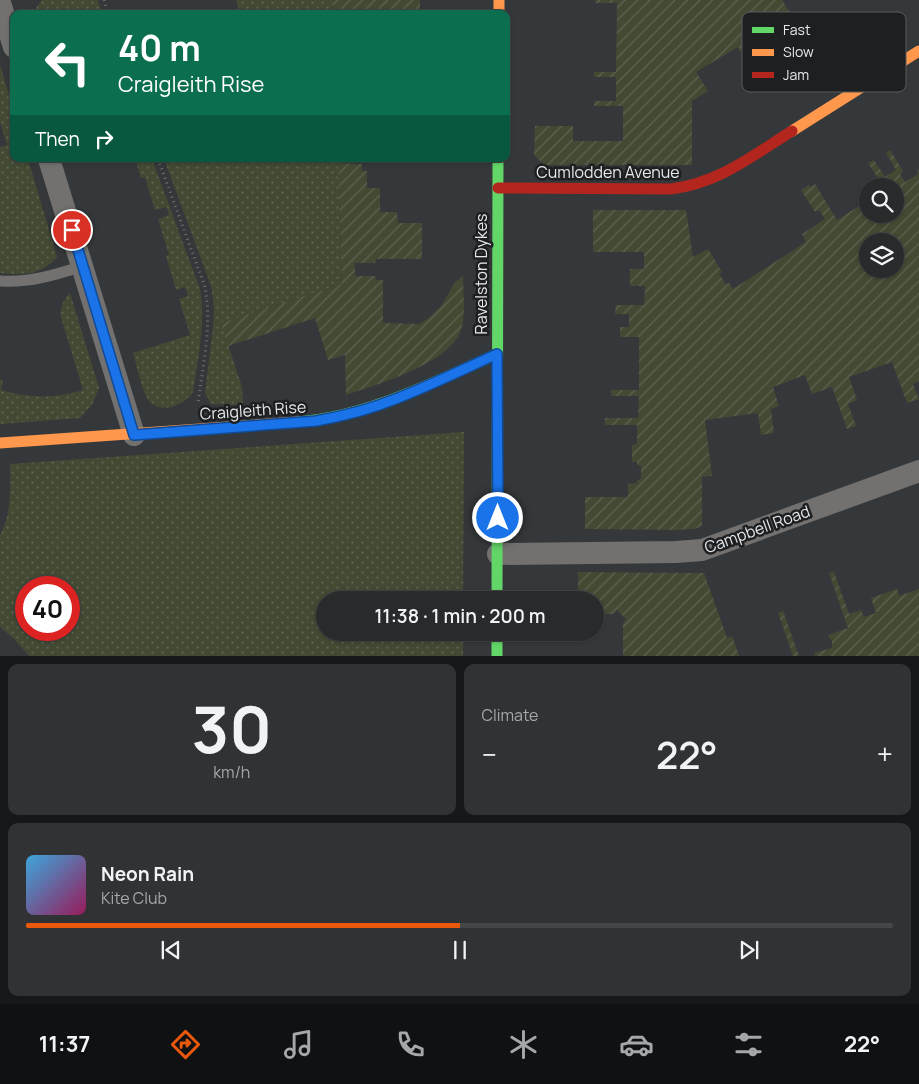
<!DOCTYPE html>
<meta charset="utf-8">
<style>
body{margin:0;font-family:Manrope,sans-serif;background:#303234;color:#f1f3f6;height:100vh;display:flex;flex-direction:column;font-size:19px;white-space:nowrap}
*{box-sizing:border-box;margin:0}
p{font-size:16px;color:#a5a7a9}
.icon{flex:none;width:28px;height:28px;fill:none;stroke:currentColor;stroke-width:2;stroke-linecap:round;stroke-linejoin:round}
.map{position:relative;height:656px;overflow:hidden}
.drawer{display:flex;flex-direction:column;gap:8px;padding:8px;background:#161718;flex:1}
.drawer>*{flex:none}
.banner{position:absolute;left:10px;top:10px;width:500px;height:152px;border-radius:10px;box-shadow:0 1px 4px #0004,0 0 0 1px #444648;background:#0b6e4f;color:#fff;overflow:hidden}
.controls{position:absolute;left:859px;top:178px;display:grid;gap:10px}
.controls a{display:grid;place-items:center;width:45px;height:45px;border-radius:50%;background:#282a2c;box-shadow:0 1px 4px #0004,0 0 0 1px #444648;font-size:25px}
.speed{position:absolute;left:15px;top:576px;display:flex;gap:10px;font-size:25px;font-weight:700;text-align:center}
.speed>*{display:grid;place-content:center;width:65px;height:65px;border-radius:50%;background:#282a2c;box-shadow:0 1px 4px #0004,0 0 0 1px #444648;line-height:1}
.speed .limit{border:8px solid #d22;background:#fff;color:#111}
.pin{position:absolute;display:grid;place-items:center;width:42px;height:42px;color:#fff;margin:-21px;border:2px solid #fff;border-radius:50%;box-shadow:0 1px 5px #0007}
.me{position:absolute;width:55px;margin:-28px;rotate:0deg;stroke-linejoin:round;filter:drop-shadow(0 0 4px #0008)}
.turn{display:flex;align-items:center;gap:18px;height:105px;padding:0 25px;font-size:22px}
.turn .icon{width:65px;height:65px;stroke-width:2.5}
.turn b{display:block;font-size:35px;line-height:42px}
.then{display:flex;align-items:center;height:48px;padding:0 25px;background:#0003;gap:10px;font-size:19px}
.big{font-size:38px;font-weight:600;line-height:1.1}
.drawer .card{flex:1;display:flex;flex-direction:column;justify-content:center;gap:8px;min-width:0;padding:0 18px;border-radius:10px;background:#303234}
.drawer .dial{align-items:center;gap:0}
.dial b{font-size:65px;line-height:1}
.song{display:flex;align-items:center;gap:15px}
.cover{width:60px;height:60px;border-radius:8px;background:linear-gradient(135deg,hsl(200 70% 55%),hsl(330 70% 35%))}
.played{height:5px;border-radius:2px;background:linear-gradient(90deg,#ea580c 50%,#444648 50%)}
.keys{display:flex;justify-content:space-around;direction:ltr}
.heat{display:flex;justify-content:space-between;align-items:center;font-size:28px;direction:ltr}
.drawer .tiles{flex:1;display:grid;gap:8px;grid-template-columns:1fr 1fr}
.card:last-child{grid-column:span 2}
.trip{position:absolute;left:316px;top:591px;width:288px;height:50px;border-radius:25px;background:#282a2c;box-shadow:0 1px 4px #0004,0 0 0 1px #444648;font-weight:600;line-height:50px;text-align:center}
.dock{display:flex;height:80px;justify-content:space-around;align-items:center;background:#101112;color:#a5a7a9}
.dock .icon{width:35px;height:35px}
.dock .current{color:#ea580c}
.dock b{font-size:22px;color:#f1f3f6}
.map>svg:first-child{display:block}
.grass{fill:url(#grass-dots);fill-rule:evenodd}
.garden{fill:url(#garden-furrows);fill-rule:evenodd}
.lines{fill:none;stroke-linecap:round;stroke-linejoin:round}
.path{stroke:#717170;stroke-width:3;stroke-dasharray:1 4;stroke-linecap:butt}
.lane{stroke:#73716f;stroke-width:11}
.street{stroke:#73716f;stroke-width:22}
.fast{stroke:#63d668;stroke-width:11}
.slow{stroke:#ff974d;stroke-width:11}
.jam{stroke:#b3261e;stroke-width:11}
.route-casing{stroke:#114b97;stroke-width:12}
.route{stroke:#1a73e8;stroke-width:9}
.labels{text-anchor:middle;stroke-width:5;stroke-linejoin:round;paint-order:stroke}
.street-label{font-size:16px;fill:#e5e8eb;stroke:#1d1f21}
.key{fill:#1d1f21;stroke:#595b5e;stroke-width:1}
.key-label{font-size:14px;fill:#e5e8eb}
</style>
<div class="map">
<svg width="919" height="657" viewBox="0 0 919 657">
<defs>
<pattern id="grass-dots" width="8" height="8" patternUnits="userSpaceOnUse" patternTransform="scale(1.25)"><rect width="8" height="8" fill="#424a33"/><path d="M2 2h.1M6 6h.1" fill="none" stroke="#5d6451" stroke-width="1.8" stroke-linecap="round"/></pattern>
<pattern id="garden-furrows" width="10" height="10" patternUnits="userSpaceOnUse" patternTransform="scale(1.25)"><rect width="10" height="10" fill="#424a33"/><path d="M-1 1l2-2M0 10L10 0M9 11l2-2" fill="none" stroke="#5d6451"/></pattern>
</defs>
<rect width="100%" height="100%" fill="#35383a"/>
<path class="grass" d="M42,0h56l4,14h-68l2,-6z
M236,0h96l1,14h-93z
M0,65l14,47v47h14l29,98c-17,19 -34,18 -57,16v-126l7,-2 -7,-23z
M135,159h17l48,130c6,34 -2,69 -7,103 -9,14 -35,24 -46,6 -5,-8 -11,-35 -14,-45l57,-18 -11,-36 9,-3 -3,-9 -9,3 -10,-34 3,-1 -11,-36 11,-4 -2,-8 -12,3 -10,-33 -4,1z
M164,159h174l4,125 -121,39 21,64 1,18 -32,-1 -6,-11 8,-66 1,-19 -3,-22z
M70,293l29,95 -7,17 -12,13 -80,6v-45l3,1 -2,10c27,8 55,9 82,0l-23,-76 3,-12z
M464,432l-1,168h-138v32l138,1v23h-434l-15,-17 -14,-12v-92c12,-21 10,-47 10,-71zM26,588h43v42h-43z"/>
<path class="garden" d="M332,0h88v14h-87z
M595,0h187l30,49 -3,2 -24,-39 -42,27 24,39 -6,6 -23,-37 -42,25 12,19 -16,10v64h-148l-10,-10 1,-29h38v15h50v-35h-29v-5h22v-24h-22v-5h22l1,-69h-22z
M890,150l13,21 -3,3 5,8 13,-8 -1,-3 2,-2v212l-6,3 6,15 -12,4 -15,-41 -43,15 8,23 -9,4 8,22 -9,3 -15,-42 -20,7 -7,-19 -32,12 6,19 -8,3 3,24 -13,2 -3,-22 -53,7 7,56 -10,1v49l-8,3 -18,1 -91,-1v-32h43v-13l9,-1v-3l4,-1v-13l-4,-1v-3h-5v-17l5,-1v-19h-32v-7h33l1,-22h-28v-6h28v-53h-19v-10h9v-13h-14l1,-9h28l1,-19h-15v-17h14v-17h-51v-42h93l7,47 15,-8 14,23 -3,2 7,10 3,-1 4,6 73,-47 -4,-8 23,-15 -6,-9 -4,2 -14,-22 8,-5 2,2 4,-3 22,36 30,-19 1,13h27v-28h-12l-15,-23 6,-3 11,17 11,-7 -10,-17zM868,241h27v28h-27z
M338,163l24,1v7h5v17h13v24h17l1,11h24v36h-46l-1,4h-20v13h20l1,4h7v43l37,1 11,-8 10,-10 13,-22 9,-8c0,16 3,40 -2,54 -10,33 -85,55 -115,65l-1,-40 -17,5 -13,-42 -87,28 -7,-23 121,-39z
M578,572l126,1 23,65 5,-2 7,20 -112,1 -4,-2v-32l3,-4 -9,-9 -4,4h-18v-14h-17z
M834,572l15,42 12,-4 3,7 12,-4 -5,-15 26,-9 2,7 20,-7v67h-104l-1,-3 18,-5v-6l-4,-7 20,-7 -19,-55z
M783,611l16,45h-6l-15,-43z"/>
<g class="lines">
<path class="path" d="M104,0l4,14
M158,159l47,128c7,38 -2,78 -7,116"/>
<path class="lane" d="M0,281c29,2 55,-6 83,-15"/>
<path class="street" d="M0,3l14,44
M49,159l85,276
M498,554l178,-2 26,-2 217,-79"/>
<path class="fast" d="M297,422c70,-5 137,-40 200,-68
M497,600l1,-441
M497,632v25"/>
<path class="slow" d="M499,0v14
M792,131l127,-80
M0,443l297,-21"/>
<path class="jam" d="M498,188l173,1c48,-6 81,-33 121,-58"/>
</g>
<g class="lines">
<g class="route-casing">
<path id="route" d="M72,230l62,205 182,-14c28,-5 55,-12 82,-23 33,-13 66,-29 99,-44l1,164"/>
</g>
<use href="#route" class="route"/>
</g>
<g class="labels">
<g class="street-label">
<text x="608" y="178">Cumlodden Avenue</text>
<text transform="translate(481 274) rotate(-90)" y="6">Ravelston Dykes</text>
<text transform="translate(253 410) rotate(-4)" y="6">Craigleith Rise</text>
<text transform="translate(757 529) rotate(-20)" y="6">Campbell Road</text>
</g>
</g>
<rect x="742" y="12" width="164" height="80" rx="8" class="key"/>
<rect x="752" y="27" width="22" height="6" fill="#63d668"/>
<rect x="752" y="49" width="22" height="7" fill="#ff974d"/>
<rect x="752" y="72" width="22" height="6" fill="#b3261e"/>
<g class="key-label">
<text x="783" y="35">Fast</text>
<text x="783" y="57">Slow</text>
<text x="783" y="80">Jam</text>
</g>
</svg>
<div class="controls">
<a><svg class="icon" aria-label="search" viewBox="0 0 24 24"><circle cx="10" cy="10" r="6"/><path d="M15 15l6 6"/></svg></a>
<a><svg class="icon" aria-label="layers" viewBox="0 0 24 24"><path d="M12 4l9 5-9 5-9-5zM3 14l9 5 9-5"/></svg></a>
</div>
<div class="speed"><div class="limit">40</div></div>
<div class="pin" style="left:72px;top:230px;background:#d93025"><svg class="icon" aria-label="arrive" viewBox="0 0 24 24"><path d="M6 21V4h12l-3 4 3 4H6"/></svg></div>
<svg class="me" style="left:498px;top:518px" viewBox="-20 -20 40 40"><circle r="17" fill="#1a73e8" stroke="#fff" stroke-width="3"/><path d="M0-11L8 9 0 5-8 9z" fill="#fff"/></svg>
<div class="trip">11:38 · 1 min · 200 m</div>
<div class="banner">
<div class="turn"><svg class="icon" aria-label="left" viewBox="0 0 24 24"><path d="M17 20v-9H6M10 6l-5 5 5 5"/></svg><div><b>40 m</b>Craigleith Rise</div></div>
<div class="then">Then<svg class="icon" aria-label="right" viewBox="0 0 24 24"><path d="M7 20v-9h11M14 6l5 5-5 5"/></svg></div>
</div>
</div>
<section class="drawer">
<div class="tiles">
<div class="card dial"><b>30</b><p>km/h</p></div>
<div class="card"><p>Climate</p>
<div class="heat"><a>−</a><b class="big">22°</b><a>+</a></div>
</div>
<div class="card">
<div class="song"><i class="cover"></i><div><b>Neon Rain</b><p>Kite Club</p></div></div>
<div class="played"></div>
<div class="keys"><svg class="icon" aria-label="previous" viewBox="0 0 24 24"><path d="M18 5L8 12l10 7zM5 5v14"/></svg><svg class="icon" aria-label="pause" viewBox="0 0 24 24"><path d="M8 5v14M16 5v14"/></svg><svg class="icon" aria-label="next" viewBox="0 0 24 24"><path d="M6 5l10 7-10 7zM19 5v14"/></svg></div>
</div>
</div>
</section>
<nav class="dock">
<b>11:37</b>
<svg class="icon current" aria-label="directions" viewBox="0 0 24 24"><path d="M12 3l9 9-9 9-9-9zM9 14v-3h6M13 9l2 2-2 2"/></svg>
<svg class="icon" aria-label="music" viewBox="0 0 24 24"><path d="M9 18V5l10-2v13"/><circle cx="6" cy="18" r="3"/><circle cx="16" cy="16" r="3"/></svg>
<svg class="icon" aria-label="phone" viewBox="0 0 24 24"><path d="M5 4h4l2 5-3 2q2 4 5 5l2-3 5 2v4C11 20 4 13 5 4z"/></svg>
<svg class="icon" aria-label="climate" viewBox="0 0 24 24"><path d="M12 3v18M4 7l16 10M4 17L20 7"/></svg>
<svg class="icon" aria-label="car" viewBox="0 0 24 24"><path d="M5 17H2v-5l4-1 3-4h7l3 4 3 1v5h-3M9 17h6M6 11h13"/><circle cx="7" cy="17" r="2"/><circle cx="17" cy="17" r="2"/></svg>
<svg class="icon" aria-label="filters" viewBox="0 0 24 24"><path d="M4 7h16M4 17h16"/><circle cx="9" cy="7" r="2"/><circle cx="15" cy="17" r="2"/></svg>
<b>22°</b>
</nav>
